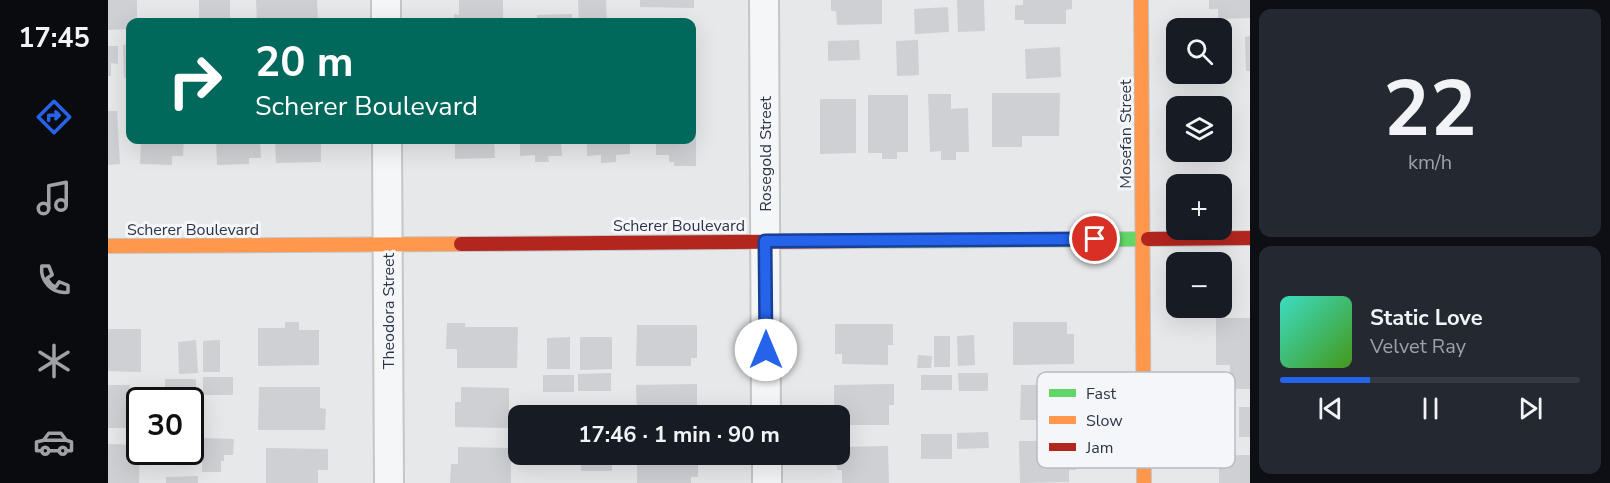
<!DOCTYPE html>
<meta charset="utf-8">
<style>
body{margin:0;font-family:"Nunito Sans",sans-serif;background:#242831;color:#f1f3f6;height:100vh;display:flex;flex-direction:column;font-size:22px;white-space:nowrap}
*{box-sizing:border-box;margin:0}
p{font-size:20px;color:#9ea1a6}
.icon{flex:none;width:33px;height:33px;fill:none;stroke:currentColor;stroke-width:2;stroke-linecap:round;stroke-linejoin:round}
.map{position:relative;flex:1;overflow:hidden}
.sheet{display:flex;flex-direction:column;gap:9px;padding:9px;background:#0d0f14;width:360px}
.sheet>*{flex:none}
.hud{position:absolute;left:18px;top:18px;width:570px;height:126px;border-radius:12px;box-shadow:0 6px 24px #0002;background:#00695c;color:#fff;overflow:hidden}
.fabs{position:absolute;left:1058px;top:18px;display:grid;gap:12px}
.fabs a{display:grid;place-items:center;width:66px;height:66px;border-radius:12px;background:#171b24;box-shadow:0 6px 24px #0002;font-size:30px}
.speed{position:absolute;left:18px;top:387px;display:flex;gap:12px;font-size:30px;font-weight:700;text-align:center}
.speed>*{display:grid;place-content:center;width:78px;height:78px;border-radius:50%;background:#171b24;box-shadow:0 6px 24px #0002;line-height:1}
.speed .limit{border:3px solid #111;border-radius:9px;background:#fff;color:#111}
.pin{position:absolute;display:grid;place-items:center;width:51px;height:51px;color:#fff;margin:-26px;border:3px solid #fff;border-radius:50%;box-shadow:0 2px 6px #0007}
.me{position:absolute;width:66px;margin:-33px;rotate:0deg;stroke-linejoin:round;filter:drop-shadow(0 0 4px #0008)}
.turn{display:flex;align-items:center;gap:21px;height:126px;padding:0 30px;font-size:27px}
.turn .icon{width:78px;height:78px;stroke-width:2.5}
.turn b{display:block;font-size:42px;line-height:51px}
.sheet .card{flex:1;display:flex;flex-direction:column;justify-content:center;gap:9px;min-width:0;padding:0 21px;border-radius:12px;background:#242831}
.sheet .dial{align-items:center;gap:0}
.dial b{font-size:78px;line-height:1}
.song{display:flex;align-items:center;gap:18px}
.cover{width:72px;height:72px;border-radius:9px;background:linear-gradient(135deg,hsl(170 70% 55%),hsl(100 70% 35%))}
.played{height:6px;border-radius:3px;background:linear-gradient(90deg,#2563eb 30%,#363941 30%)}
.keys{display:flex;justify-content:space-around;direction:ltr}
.trip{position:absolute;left:400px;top:405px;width:342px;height:60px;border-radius:12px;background:#171b24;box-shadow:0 6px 24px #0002;font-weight:700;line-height:60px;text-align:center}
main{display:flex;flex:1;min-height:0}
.tab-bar{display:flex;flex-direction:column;width:108px;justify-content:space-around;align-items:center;background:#090b0e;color:#9ea1a6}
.tab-bar .icon{width:42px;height:42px}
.tab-bar .current{color:#2563eb}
.tab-bar b{font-size:27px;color:#f1f3f6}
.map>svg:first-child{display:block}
.building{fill:#ced0d3}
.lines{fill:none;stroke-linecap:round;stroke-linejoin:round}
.street-casing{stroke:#c4c6c8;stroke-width:32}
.fast-casing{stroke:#c4c6c8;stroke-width:16}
.slow-casing{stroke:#c4c6c8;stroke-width:16}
.jam-casing{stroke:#c4c6c8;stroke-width:16}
.street{stroke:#f5f6f7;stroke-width:28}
.fast{stroke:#63d668;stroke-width:14}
.slow{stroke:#ff974d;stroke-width:14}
.jam{stroke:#b3261e;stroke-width:14}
.route-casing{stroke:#184099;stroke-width:15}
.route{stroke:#2563eb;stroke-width:10}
.labels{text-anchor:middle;stroke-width:6;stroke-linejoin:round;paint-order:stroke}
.street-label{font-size:16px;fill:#2b3445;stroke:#f4f6f9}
.key{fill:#f4f6f9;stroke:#b8bcc3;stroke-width:1.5}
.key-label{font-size:16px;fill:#2b3445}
</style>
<main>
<nav class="tab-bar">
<b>17:45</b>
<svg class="icon current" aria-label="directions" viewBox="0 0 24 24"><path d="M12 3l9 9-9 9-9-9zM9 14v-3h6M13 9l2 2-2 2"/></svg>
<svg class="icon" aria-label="music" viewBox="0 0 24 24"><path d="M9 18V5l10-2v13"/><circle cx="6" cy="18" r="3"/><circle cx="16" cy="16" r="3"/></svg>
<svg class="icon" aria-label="phone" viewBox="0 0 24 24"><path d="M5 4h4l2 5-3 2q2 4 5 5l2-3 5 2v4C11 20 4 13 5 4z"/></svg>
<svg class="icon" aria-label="climate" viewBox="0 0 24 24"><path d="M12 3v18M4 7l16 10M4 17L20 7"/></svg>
<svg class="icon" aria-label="car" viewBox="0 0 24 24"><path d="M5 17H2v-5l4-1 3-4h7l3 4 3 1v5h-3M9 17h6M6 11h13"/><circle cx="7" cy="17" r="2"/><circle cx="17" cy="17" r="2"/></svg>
</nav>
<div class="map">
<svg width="1142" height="483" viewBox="0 0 1142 483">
<rect width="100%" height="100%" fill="#e6e8ea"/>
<path class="building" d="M0,0h29v22h-7v7l-22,1z
M91,0h31v22h-31z
M148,0h61l1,22h-61z
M351,0h44v22h-49v-8l5,1z
M470,0h28l1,22h-28z
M532,0h54v8l-54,-1z
M723,0h51v24l-45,1 -1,-14h-5z
M849,0h27l1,31 -27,1z
M915,0h49v9l-6,1v14h-42v-4h-9v-15h8z
M1101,0h41v18l-32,1v-10h-9z
M840,7l1,25 -34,2 -1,-25z
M464,14v8h-35v-7z
M1142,36v35h-4l-1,-34z
M751,40l1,20 -32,1v-20z
M810,40l1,35 -22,1 -1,-35z
M15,45h7v33h-6z
M0,46h10v18l-7,-1v13h-3z
M952,47l1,30 -35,2 -1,-30z
M884,93h68l-1,43h-37v11h-30z
M820,94h23v15l17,-1 1,44h-13v8h-15v-9l-11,1z
M760,95h40v57h-11v7h-15v-6h-14z
M712,99h36v54l-36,1z
M584,108h4v58h-22v-4h-5v-7h-13v-15h36z
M0,111h9l3,53 -12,1z
M33,140h43l-1,16h-11v9l-32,-1z
M108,140h44l1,18h-12v6l-32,1z
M167,140h46v22l-45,1z
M347,140h39l1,18 -40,1z
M412,140h41l1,16h-14l1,6h-14v-7l-15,1z
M479,140h43v14l-14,1v7l-15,1v-8l-14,1z
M1108,318h34v71h-20v-24h-14z
M177,322h14v8h20v35l-61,1v-38h27z
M905,322h54v12h7v30l-61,1z
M339,323h18v4h53l-1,41h-60v-19h-11z
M727,324h58v21h-5v20l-46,-1v-10h-7z
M529,325h60v33h-6v8h-55z
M0,329h33v43l-33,-1z
M866,335l1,30 -17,1 -1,-30z
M826,336h16v31h-16z
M462,337v32h-23v-31z
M472,337h32v32l-32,1z
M88,340l2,33 -19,1 -1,-32z
M112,340v32h-17v-31z
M810,355l14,1 -1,12h-14z
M503,373v18h-33v-17z
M850,373h30v18h-29z
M435,375h31v17h-31z
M813,375h31v15h-31z
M95,377h30v18h-30z
M57,379h31v16h-31z
M589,384v32h-60l-1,-31z
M786,384v21h-5v20h-46l-1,-10h-8v-30z
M0,385h22v43h-22z
M913,385h54v21h-6v14h-49z
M151,387h61v21l6,1 -1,21h-67z
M353,387l48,1v40l-54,-1v-25h6z
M1131,407h11v30h-11z
M880,432l1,16 -32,1v-16z
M813,434h31v25h-31z
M95,438l31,1 -1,16h-9v6h-3v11h-19z
M911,441h57v29h-7v12l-49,1z
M0,444l32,1 -1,38h-31z
M780,446l1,37h-47v-13h-5l-1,-16h4v-7z
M350,447l53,1v35h-61l1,-19h7z
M158,448l62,1v21h-10v13h-52z
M473,454h31v17h-31z
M529,454h61v23h-7v6h-54z
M1111,455h31v28h-31z
M90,476v7h-32v-6z"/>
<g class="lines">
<g class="street-casing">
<path id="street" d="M278,0v22
M656,0l2,416
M279,140l2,343
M659,454v29"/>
</g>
<g class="fast-casing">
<path id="fast" d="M758,241l282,-2"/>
</g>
<g class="slow-casing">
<path id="slow" d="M1033,0l3,483
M0,246l353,-2"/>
</g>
<g class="jam-casing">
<path id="jam" d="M1040,239l102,-1
M353,244l405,-3"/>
</g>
<use href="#street" class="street"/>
<use href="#fast" class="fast"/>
<use href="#slow" class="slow"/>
<use href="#jam" class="jam"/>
</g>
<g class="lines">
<g class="route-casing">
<path id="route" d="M658,350l-1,-109 330,-2"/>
</g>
<use href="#route" class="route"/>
</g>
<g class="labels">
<g class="street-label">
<text transform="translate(1017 134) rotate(-90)" y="6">Mosefan Street</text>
<text transform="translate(657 154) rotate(-90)" y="6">Rosegold Street</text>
<text x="571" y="231">Scherer Boulevard</text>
<text x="85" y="235">Scherer Boulevard</text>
<text transform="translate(280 311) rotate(-90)" y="6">Theodora Street</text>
</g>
</g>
<rect x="929" y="372" width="198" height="96" rx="9" class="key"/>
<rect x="941" y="389" width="27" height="8" fill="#63d668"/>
<rect x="941" y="416" width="27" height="8" fill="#ff974d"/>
<rect x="941" y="443" width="27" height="8" fill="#b3261e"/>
<g class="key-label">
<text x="978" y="399">Fast</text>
<text x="978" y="426">Slow</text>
<text x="978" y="453">Jam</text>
</g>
</svg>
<div class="fabs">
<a><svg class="icon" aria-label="search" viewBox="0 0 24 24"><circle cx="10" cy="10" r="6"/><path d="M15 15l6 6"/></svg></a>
<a><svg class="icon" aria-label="layers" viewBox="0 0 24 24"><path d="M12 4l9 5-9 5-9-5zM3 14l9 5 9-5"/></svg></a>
<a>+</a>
<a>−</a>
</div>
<div class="speed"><div class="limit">30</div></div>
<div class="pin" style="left:987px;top:239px;background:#d93025"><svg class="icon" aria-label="arrive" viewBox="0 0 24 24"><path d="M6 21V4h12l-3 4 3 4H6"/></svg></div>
<svg class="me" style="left:658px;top:350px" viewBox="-20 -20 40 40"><circle r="19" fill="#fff"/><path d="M0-13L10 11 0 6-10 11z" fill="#2563eb"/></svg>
<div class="trip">17:46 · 1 min · 90 m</div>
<div class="hud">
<div class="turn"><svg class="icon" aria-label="right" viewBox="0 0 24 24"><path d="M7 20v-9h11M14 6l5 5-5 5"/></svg><div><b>20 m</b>Scherer Boulevard</div></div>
</div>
</div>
<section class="sheet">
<div class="card dial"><b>22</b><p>km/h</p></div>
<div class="card">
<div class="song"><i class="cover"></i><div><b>Static Love</b><p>Velvet Ray</p></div></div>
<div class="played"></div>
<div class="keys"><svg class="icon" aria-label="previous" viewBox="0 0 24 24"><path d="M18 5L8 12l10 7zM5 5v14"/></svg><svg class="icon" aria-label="pause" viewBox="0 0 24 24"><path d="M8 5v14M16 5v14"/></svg><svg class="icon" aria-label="next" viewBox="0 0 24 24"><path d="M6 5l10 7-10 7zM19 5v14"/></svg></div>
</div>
</section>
</main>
